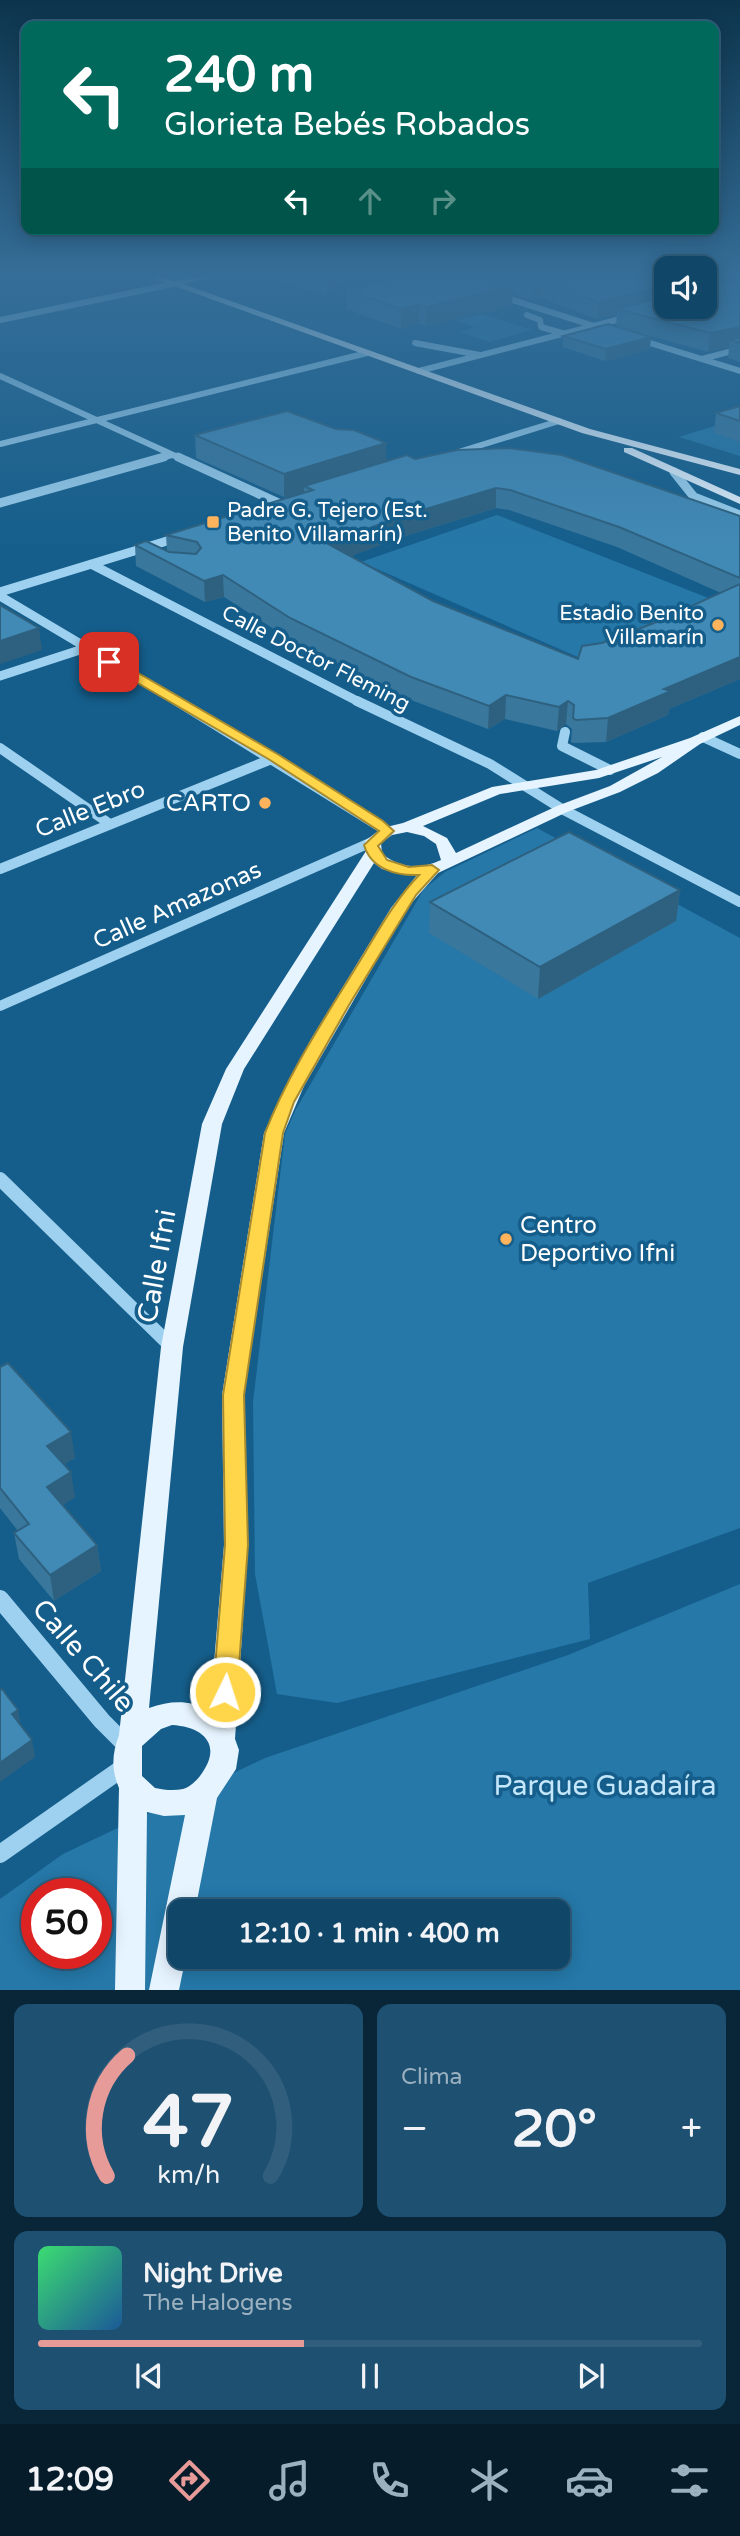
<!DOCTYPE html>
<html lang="es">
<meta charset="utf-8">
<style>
body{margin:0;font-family:"Varela Round",sans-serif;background:#1e5071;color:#f1f3f6;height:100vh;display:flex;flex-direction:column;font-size:26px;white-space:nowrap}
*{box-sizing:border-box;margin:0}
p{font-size:23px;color:#9cb1c0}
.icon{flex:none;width:38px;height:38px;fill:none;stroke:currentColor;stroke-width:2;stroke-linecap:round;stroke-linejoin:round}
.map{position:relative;height:1990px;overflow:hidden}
.side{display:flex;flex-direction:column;gap:14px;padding:14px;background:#092639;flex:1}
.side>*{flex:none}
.hud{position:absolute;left:21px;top:21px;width:698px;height:214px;border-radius:14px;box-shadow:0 4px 18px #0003,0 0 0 2px #305e7c;background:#00695c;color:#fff;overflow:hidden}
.tools{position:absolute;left:654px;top:256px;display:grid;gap:14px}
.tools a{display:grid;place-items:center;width:63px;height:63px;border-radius:14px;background:#104668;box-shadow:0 4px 18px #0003,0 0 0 2px #305e7c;font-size:35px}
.speed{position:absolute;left:21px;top:1878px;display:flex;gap:14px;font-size:35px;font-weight:700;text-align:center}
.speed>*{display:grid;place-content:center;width:91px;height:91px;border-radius:50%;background:#104668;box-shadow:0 4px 18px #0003,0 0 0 2px #305e7c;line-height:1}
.speed .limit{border:10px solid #d22;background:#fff;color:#111}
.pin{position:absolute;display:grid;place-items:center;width:60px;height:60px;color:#fff;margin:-30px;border-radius:14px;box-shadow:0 4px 10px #0006}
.me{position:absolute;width:77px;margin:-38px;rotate:4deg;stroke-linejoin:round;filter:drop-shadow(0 0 5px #0008)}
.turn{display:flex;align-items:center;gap:24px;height:147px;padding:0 28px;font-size:32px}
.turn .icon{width:91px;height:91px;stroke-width:2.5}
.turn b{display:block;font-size:49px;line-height:60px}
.lanes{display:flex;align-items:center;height:66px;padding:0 28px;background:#0003;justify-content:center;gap:35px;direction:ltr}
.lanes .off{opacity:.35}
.big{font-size:52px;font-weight:800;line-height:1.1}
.side .card{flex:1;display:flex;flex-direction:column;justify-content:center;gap:10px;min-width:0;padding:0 24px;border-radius:14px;background:#1e5071}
.side .dial{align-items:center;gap:0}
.dial svg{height:182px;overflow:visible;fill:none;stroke:#305e7c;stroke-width:7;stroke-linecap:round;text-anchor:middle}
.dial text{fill:#f1f3f6;stroke:none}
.song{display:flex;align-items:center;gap:21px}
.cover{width:84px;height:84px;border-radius:10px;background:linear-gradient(135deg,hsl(140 70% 55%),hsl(210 70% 35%))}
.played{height:7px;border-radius:4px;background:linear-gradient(90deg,#e69b98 40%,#305e7c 40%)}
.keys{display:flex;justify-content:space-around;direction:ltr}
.heat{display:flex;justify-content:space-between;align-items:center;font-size:38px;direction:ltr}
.side .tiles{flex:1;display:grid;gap:14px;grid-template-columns:1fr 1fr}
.card:last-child{grid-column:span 2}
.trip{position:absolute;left:168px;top:1899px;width:402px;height:70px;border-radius:14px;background:#104668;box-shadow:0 4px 18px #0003,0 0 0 2px #305e7c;font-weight:800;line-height:70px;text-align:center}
.dock{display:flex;height:112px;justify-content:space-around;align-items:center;background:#061c2a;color:#9cb1c0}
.dock .icon{width:49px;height:49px}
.dock .selected{color:#e69b98}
.dock b{font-size:32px;color:#f1f3f6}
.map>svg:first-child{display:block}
.green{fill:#2578a8;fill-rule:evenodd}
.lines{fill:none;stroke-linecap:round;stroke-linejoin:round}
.minor-far4{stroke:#9ed1ef;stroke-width:6}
.minor-far3{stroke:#9ed1ef;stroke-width:9}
.minor-far2{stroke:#9ed1ef;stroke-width:10}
.minor-far1{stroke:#9ed1ef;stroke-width:14}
.minor{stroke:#9ed1ef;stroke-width:18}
.major{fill:#e6f4ff;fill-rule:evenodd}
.wall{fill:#39779d;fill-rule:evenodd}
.shaded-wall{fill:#2e617f}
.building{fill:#428ab6;stroke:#2e617f;stroke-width:2}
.route{fill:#ffd54a;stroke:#a68a30;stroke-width:2}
.poi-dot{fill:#ffb35c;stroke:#155e8b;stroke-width:2.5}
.labels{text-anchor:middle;stroke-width:7;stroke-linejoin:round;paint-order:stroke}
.far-poi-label{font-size:21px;fill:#fff;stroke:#155e8b;text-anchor:start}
.far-street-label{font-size:21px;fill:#fff;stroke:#155e8b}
.poi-label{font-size:24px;fill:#fff;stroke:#155e8b;text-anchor:end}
.street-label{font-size:24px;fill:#fff;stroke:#155e8b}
.near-street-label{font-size:28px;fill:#fff;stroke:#155e8b}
.near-park-label{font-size:28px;fill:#c4e7fb;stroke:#155e8b}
</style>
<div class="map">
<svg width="740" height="1990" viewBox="0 0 740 1990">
<rect width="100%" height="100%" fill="#155e8b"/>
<path class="green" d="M481,314l51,16 -43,12 -30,-10 16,-5 -19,-6z
M740,418v38l-61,-19z
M497,515l219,86 -136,57 -219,-96z
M537,828l203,110v590l-152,55 2,56 -253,64 -60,-9 -22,-120 -2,-172 32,-268 11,-25 128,-220 21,-17z
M740,1584v406h-740v-91l63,-45 202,-96 303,-103zM37,1894h59v59h-59zM180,1911h378v45h-378z"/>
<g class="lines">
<path class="minor-far4" d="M497,295l116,37
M527,315l13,5 1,7 21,6
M0,320l173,-36
M637,339l103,32
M415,343l65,12
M702,359l38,-10
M419,371l213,-55
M0,376l182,83
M0,444l367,-91
M449,455l110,-34
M157,459l15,-4"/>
<path class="minor-far3" d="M178,457l105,48
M674,472l20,25 46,18
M0,503l164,-46
M91,564l270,139
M0,592l180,-55
M0,596l180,107
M0,676l86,-28"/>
<path class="minor-far2" d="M177,701l210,130
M357,701l133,63 72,45 178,93
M565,732l-3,14 48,24
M703,737l37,17
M0,748l110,76
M0,869l274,-111
M0,1006l372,-164"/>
<path class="minor-far1" d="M0,1179l172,168"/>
<path class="minor" d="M0,1599l102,122 25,25
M0,1854l124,-87"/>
<path class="major" d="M139,273h10l25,8 54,-8 -45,11 407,145 150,40v6l-158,-42z
M624,448h8l108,49v7l-116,-52z
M740,716v9l-40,19 -42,29 -38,19 -53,20 -129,61 -31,35 -103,178 -20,47 -40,262 4,150 -13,194 4,11 -3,19 -19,29 -22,113h-15v45h6l-7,34h-30l36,-175 -21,1 -17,-4 -2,178h-30l4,-202c-8,-19 -7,-34 0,-53l42,-388 41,-223 24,-55 140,-218 -1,-10 17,-13 21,-5 89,-36 104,-17 94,-32zM662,757l-52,29 -53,20 -101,47 -9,-15 -24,-12 77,-32 99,-16zM407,832l17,4 12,8 5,16c-21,10 -41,8 -59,-6l-1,-11 11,-8zM374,863l8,6 35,6 -26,33 -81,133 -46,92 -42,262 2,150 -14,165c-22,-10 -38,-10 -61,-2l34,-361 39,-223 22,-55zM172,1725c33,2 51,21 28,51 -4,5 -10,11 -17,13 -9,2 -19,1 -28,-1l-13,-12v-30l19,-17z"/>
</g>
<path class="wall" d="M258,273h99l-31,23z
M424,273h243v33l73,-33v89l-12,-4 1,-11 -21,5 -92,-26 1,-12 -20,5 -56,-21 -8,2 -21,-6v12l-86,20 -7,-2 -18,5 -54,-20v-19z
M563,336l87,13 -45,12 -42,-14z
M740,406v36l-26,-9 2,-20z
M195,435l191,26 29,-2 325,57v163l-71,30 -1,6 -62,27 -32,1 -3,-1 1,-13 -6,-5 -9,7 -52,-12 -17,10 -77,-29 -120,-60 -67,-43 -19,5 -69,-36 -1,-21 32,6 -1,-16 138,-42v-1l-20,5 -88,-39zM496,508l13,2 108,37 104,46 -67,30 -52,20 -24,16 -145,-58 -82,-45 48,-18z
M680,890l-4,31 -138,78 -109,-66 1,-31z
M0,1367l75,91 -11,6 11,33 -13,8 35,40 4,26 -47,30 -35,-42 -5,-26 4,-2 -18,-23z"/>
<path class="shaded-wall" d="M334,273h23l-31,23 -1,-17z
M720,273h20v11l-35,8v-16z
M542,281l-1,17 -8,2 1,-17z
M513,286l-1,20 -86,20v-19z
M667,286v16l-50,7v5l-20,5 1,-17z
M420,304l-1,20 -18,5v-20z
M740,327v16l-10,-3 -1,7 -21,5 2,-19z
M651,337l-1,12 -45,12 1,-12z
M386,443v23l-82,20v6l-20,5v-23z
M496,488v20l-97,30 -71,27v-21l71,-27z
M223,575l1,22 -19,5 -1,-21z
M39,628l3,22 -42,14v-23z
M740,657v22l-71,30 -1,6 -62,27 2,-24 56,-29z
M506,695l-1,24 -17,10 1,-23z
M568,701l-2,23 -9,7 2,-24z
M680,890l-4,31 -138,78 2,-32z
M71,1432l4,26 -24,14 -4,-26z
M71,1472l4,25 -24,16 -4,-26z
M97,1545l4,26 -47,30 -4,-26z
M18,1710l3,17 -9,-13z
M32,1740l3,17 -35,25v-19z"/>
<path class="building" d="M306,273h28l-9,6z
M424,273h44l45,13 -87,21 -6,-3 -19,5 -54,-19z
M500,273h167v13l-69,16 -56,-21 -8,2z
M705,273h15l-15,3z
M740,279v48l-30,6 -93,-24 50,-13v10h38v-21l3,1z
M608,324l43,13 -45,12 -43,-13z
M740,337v6l-10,-3z
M740,406v15l-24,-8z
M287,411l49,18 18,1 32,13 -102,31 -89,-39z
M509,448l53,7 178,61v62l-121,-51 -109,-37 -14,-2 -97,29 -71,27 105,57 145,58 4,-13 20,-3 52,-20 86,-39v73l-76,32 7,2 -63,27 -32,2 -3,-2 1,-13 -6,-4 -9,6 -53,-12 -17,11 -78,-29 -121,-59 -67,-43 -19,6 -69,-36 11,-4 23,11 27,2 5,-6 -4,-6 -31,-7 147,-45 -9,-4 103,-31 8,4 42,-9z
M0,605l39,23 -39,13z
M569,832l111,58 -140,77 -110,-65z
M8,1363l63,69 -24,14 24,26 -24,15 50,58 -47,30 -36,-42 15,-9 -29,-36v-121z
M2,1689l16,21 -6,4 20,26 -32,23v-73z"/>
<linearGradient id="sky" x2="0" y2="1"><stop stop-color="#0c344c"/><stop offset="0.5" stop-color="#356e98"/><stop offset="1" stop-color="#356e98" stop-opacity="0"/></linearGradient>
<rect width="740" height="551" fill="url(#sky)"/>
<path class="route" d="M105,659h9l165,96 104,66 11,10 -16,15 9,14 22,7 23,-2 7,5 -23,25 -67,110 -55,97 -11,31 -39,262 4,150 -11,147 -4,8 -8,3 -9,-3 -3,-8 12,-147 -2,-150 42,-262c23,-60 60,-115 93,-169 19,-31 36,-63 61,-89 -23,1 -48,-6 -55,-30l15,-14 -6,-4 -103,-67 -165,-96z"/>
<g class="poi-dot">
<rect x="206" y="515" width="14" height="14" rx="3.5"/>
<circle cx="718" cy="625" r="7"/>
<circle cx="265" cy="803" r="7"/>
<circle cx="506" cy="1239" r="7"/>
</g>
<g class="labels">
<g class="far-poi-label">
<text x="227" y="517">Padre G. Tejero (Est.<tspan x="227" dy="24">Benito Villamarín)</tspan></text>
<text x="704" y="620" text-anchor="end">Estadio Benito<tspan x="704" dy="24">Villamarín</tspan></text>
</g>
<g class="far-street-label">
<text transform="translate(316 658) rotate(27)" y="7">Calle Doctor Fleming</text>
</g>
<g class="poi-label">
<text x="251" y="811">CARTO</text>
<text x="520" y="1233" text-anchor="start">Centro<tspan x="520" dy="28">Deportivo Ifni</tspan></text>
</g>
<g class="street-label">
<text transform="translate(90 809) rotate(-22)" y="8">Calle Ebro</text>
<text transform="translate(177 905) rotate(-24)" y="8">Calle Amazonas</text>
</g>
<g class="near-street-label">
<text transform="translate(156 1266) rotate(-80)" y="10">Calle Ifni</text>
<text transform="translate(84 1655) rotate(49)" y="10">Calle Chile</text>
</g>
<g class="near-park-label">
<text x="605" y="1795">Parque Guadaíra</text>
</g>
</g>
</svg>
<div class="tools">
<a><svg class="icon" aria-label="sound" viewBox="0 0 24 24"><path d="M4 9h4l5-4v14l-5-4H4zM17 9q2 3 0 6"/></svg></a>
</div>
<div class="speed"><div class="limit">50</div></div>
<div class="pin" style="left:109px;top:662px;background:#d93025"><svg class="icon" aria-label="arrive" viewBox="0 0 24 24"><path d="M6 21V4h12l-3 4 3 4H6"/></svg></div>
<svg class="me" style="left:225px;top:1692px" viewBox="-20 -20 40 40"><circle r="17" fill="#ffd54a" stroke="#fff" stroke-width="3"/><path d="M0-11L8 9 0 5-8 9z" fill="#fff"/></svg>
<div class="trip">12:10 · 1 min · 400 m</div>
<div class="hud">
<div class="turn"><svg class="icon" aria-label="left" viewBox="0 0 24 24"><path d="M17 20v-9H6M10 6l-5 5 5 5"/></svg><div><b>240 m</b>Glorieta Bebés Robados</div></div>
<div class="lanes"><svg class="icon" aria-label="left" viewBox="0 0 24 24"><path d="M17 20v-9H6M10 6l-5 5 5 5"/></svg><svg class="icon off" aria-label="ahead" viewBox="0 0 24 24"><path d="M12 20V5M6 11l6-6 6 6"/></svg><svg class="icon off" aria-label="right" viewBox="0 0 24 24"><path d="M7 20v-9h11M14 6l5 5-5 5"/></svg></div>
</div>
</div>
<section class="side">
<div class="tiles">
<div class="card dial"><svg viewBox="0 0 100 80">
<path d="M14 69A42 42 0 1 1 86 69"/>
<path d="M14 69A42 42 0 0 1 23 16" stroke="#e69b98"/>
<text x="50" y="56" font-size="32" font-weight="700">47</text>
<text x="50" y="72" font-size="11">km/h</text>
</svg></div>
<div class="card"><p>Clima</p>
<div class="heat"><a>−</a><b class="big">20°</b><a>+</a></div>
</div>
<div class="card">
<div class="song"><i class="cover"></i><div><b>Night Drive</b><p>The Halogens</p></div></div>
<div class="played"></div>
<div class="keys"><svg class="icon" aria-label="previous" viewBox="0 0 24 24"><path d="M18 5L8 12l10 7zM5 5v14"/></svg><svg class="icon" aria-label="pause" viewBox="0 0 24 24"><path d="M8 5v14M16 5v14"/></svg><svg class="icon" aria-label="next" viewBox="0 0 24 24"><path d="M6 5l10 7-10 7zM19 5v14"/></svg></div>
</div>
</div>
</section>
<nav class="dock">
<b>12:09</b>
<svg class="icon selected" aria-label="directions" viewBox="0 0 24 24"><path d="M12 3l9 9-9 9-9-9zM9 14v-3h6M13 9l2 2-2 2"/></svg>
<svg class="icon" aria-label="music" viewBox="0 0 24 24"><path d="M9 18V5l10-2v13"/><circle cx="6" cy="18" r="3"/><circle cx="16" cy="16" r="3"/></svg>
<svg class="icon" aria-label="phone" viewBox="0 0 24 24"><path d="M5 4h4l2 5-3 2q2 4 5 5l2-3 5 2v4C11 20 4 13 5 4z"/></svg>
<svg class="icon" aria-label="climate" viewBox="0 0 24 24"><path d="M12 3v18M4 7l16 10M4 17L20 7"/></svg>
<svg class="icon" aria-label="car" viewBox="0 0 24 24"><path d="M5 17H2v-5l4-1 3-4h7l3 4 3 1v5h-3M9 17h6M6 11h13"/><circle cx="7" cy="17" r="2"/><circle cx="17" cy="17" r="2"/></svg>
<svg class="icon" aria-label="filters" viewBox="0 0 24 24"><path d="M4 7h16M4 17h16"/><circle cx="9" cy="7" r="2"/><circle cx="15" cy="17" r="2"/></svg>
</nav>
